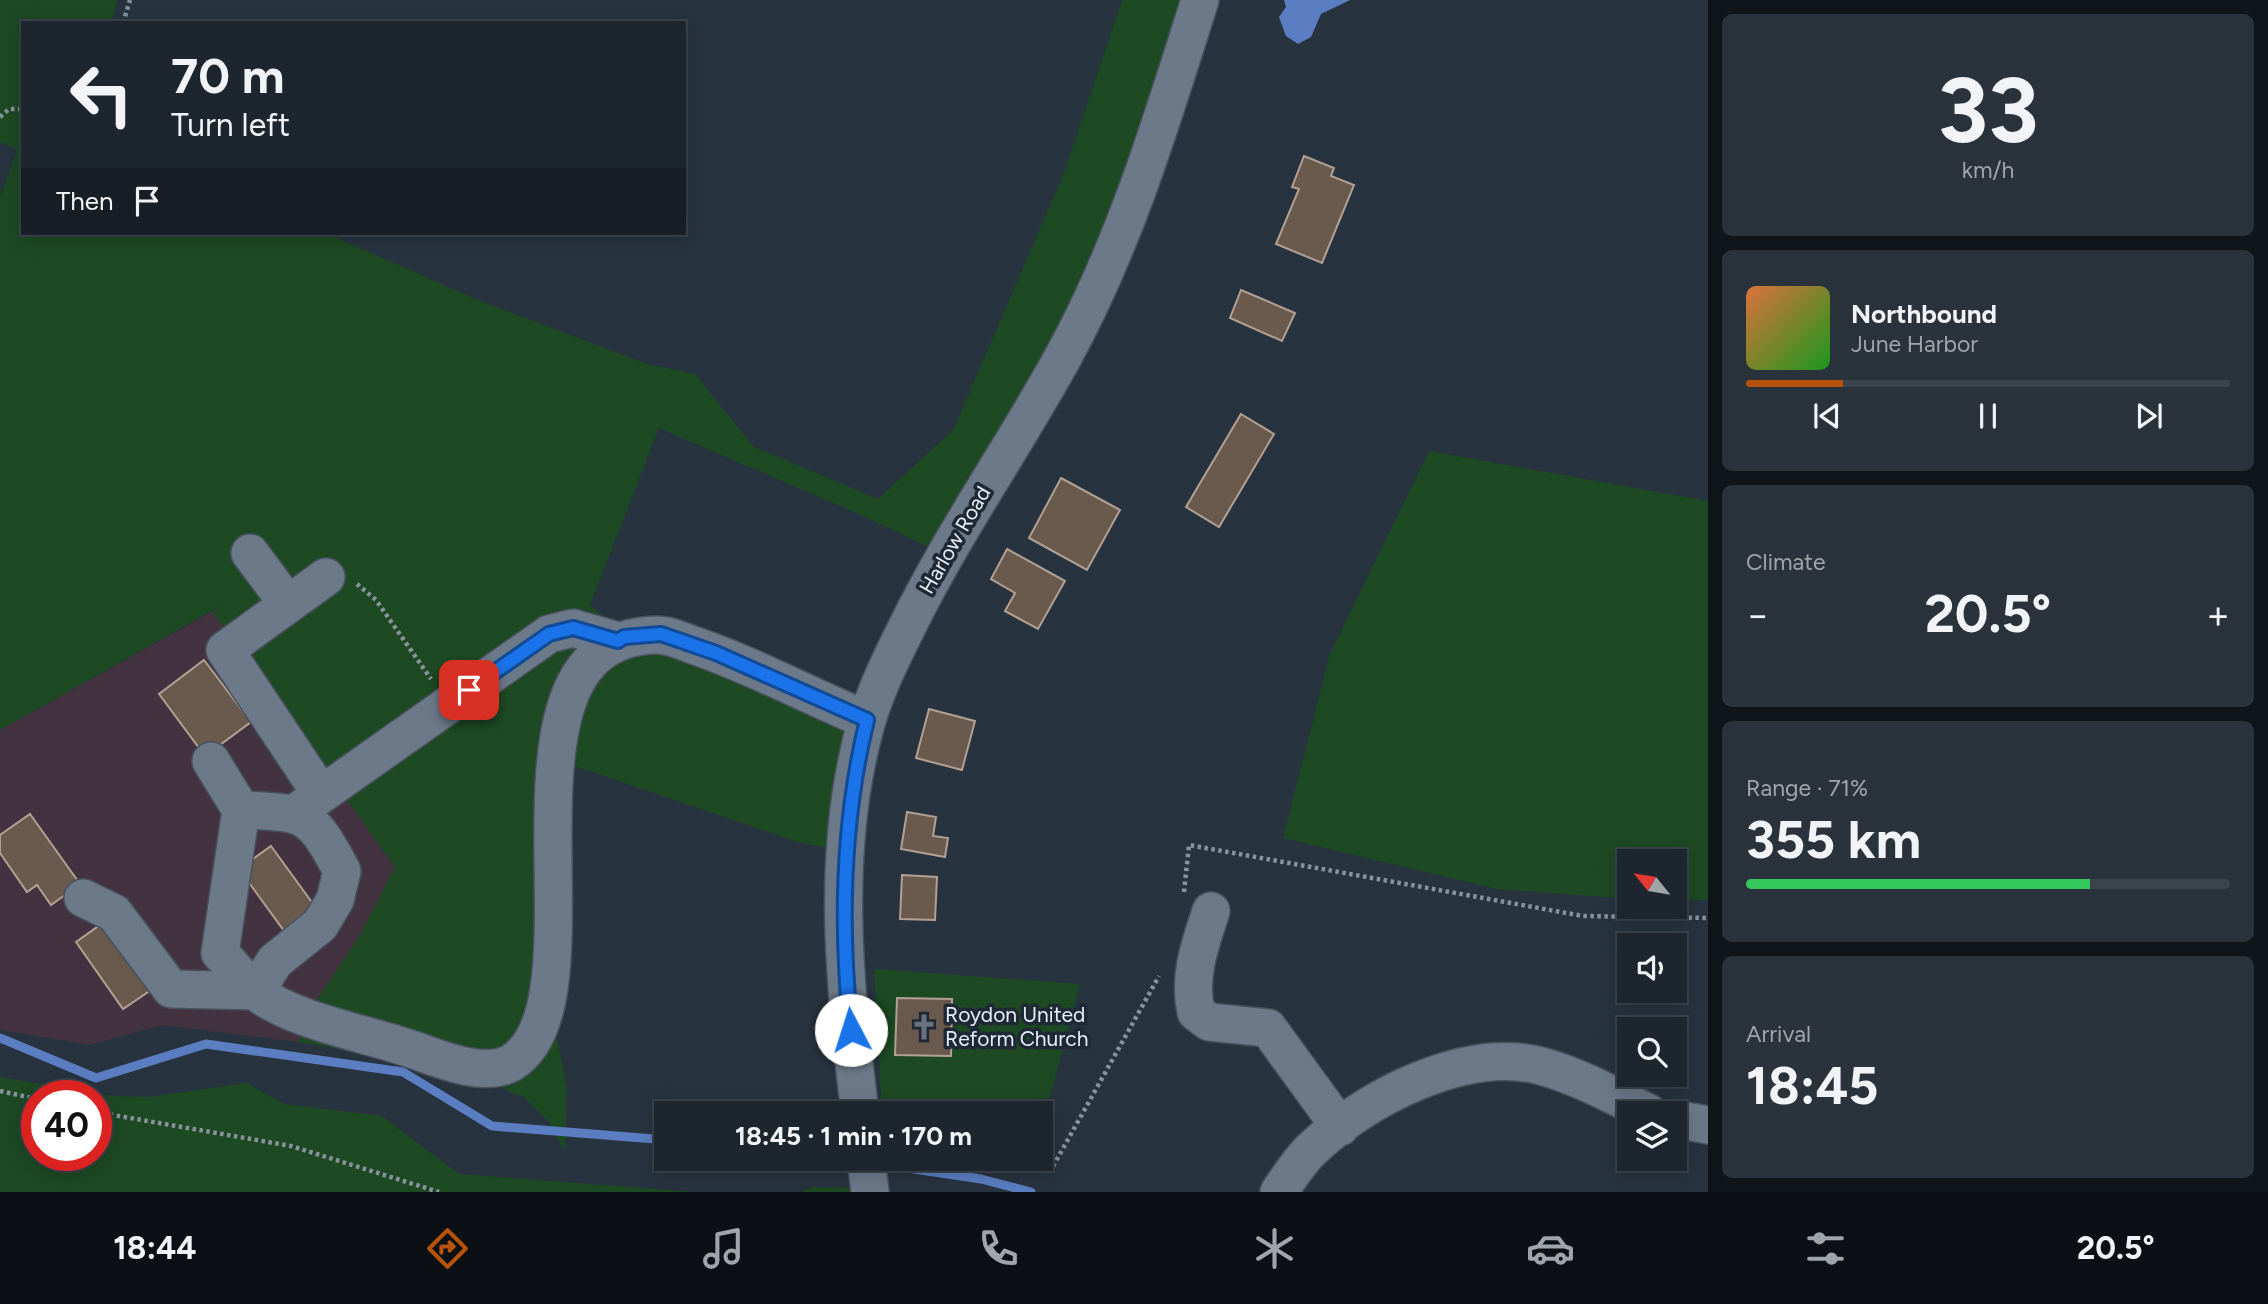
<!DOCTYPE html>
<meta charset="utf-8">
<style>
body{margin:0;font-family:Figtree,sans-serif;background:#2a323b;color:#f1f3f6;height:100vh;display:flex;flex-direction:column;font-size:26px;white-space:nowrap}
*{box-sizing:border-box;margin:0}
p{font-size:23px;color:#a0a5aa}
.icon{flex:none;width:38px;height:38px;fill:none;stroke:currentColor;stroke-width:2;stroke-linecap:round;stroke-linejoin:round}
.map{position:relative;flex:1;overflow:hidden}
.side{display:flex;flex-direction:column;gap:14px;padding:14px;background:#10151a;width:560px}
.side>*{flex:none}
.guide{position:absolute;left:21px;top:21px;width:665px;height:214px;border-radius:0px;box-shadow:0 4px 18px #0003,0 0 0 2px #3b434b;background:#1d262f;color:#f1f3f6;overflow:hidden}
.needle{width:46px;rotate:300deg}
.tools{position:absolute;left:1617px;top:849px;display:grid;gap:14px}
.tools a{display:grid;place-items:center;width:70px;height:70px;border-radius:0px;background:#1d262f;box-shadow:0 4px 18px #0003,0 0 0 2px #3b434b;font-size:35px}
.speed{position:absolute;left:21px;top:1080px;display:flex;gap:14px;font-size:35px;font-weight:700;text-align:center}
.speed>*{display:grid;place-content:center;width:91px;height:91px;border-radius:50%;background:#1d262f;box-shadow:0 4px 18px #0003,0 0 0 2px #3b434b;line-height:1}
.speed .limit{border:10px solid #d22;background:#fff;color:#111}
.pin{position:absolute;display:grid;place-items:center;width:60px;height:60px;color:#fff;margin:-30px;border-radius:14px;box-shadow:0 4px 10px #0006}
.me{position:absolute;width:77px;margin:-38px;rotate:355deg;stroke-linejoin:round;filter:drop-shadow(0 0 5px #0008)}
.turn{display:flex;align-items:center;gap:24px;height:147px;padding:0 35px;font-size:32px}
.turn .icon{width:91px;height:91px;stroke-width:2.5}
.turn b{display:block;font-size:49px;line-height:60px}
.then{display:flex;align-items:center;height:66px;padding:0 35px;background:#0003;gap:14px;font-size:26px}
.big{font-size:52px;font-weight:700;line-height:1.1}
.side .widget{flex:1;display:flex;flex-direction:column;justify-content:center;gap:10px;min-width:0;padding:0 24px;border-radius:10px;background:#2a323b}
.side .dial{align-items:center;gap:0}
.dial b{font-size:91px;line-height:1}
.song{display:flex;align-items:center;gap:21px}
.cover{width:84px;height:84px;border-radius:10px;background:linear-gradient(135deg,hsl(20 70% 55%),hsl(120 70% 35%))}
.played{height:7px;border-radius:4px;background:linear-gradient(90deg,#b45309 20%,#3b434b 20%)}
.keys{display:flex;justify-content:space-around;direction:ltr}
.heat{display:flex;justify-content:space-between;align-items:center;font-size:38px;direction:ltr}
.charge{height:10px;border-radius:5px;background:linear-gradient(90deg,#34c759 71%,#3b434b 0)}
.trip{position:absolute;left:654px;top:1101px;width:399px;height:70px;border-radius:0px;background:#1d262f;box-shadow:0 4px 18px #0003,0 0 0 2px #3b434b;font-weight:700;line-height:70px;text-align:center}
.tabs{display:flex;height:112px;justify-content:space-around;align-items:center;background:#0c0f13;color:#a0a5aa}
.tabs .icon{width:49px;height:49px}
.tabs .on{color:#b45309}
.tabs b{font-size:32px;color:#f1f3f6}
main{display:flex;flex:1;min-height:0}
.map>svg:first-child{display:block}
.industrial{fill:#433340}
.green{fill:#1d4923;fill-rule:evenodd}
.water{fill:#5a7ec1}
.lines{fill:none;stroke-linecap:round;stroke-linejoin:round}
.stream{stroke:#5a7ec1;stroke-width:9}
.building{fill:#6a5a4e;stroke:#b2a093;stroke-width:2}
.minor-casing{stroke:#48515c;stroke-width:40}
.path{stroke:#89939d;stroke-width:4.5;stroke-dasharray:3.5 3.5;stroke-linecap:butt}
.minor{stroke:#6c7988;stroke-width:37}
.route-casing{stroke:#114b97;stroke-width:18}
.route{stroke:#1a73e8;stroke-width:12}
.labels{text-anchor:middle;stroke-width:7;stroke-linejoin:round;paint-order:stroke}
.street-label{font-size:21px;fill:#e6eef6;stroke:#1e2935}
.poi-label{font-size:21px;fill:#e6eef6;stroke:#1e2935;text-anchor:start}
</style>
<main>
<div class="map">
<svg width="1708" height="1192" viewBox="0 0 1708 1192">
<rect width="100%" height="100%" fill="#27333f"/>
<path class="industrial" d="M213,611l182,256 -34,68 -50,74 -13,33 -136,-17 -73,20 -89,-15v-300z"/>
<path class="green" d="M0,0h117l-5,23h-89v210h303l154,68 167,63 48,10 59,73 124,52 75,-69 111,-257 58,-173h77l-84,251 -170,304 -84,-40 -202,-87 -69,177 34,32 239,73 -25,140 -37,-7 -244,-83 -8,239 18,88 -2,65 -17,-31 -23,-23 -37,-16 -61,-17 -129,-23 13,-33 49,-74 35,-68 -182,-255 7,-6 -220,124v-533l17,-47 -17,-8z
M1429,451l279,50v399h-33v-39h-46v38l-132,-10 -214,-51 47,-184z
M874,969l206,15 -39,147v-18h-159z
M0,1077l114,19 34,1 99,-14 37,21 98,12 77,58 235,18h-694zM37,1096h59v59h-59z
M811,1187l54,1 1,4h-64z"/>
<path class="water" d="M1284,0h66l-29,14 -10,23 -13,7 -12,-8 -7,-19 7,-10z"/>
<g class="lines">
<path class="stream" d="M0,1038l96,40 110,-34 197,28 89,54 175,14
M874,1163l107,16 50,13"/>
</g>
<path class="building" d="M1304,156l30,12 -3,8 23,9 -32,78 -46,-19 23,-55 -7,-2z
M1241,290l54,23 -13,28 -52,-23z
M1241,414l33,20 -55,93 -33,-20z
M1061,478l59,32 -33,60 -58,-32z
M1007,549l58,32 -27,48 -33,-18 10,-18 -24,-14z
M204,660l47,62 -46,34 -46,-62z
M929,709l46,12 -13,49 -46,-12z
M907,812l29,5 -3,19 15,2 -3,19 -44,-8z
M30,814l50,70 -29,21 -14,-20 -10,7 -27,-39v-18z
M271,846l48,66 -32,23 -48,-66z
M902,875l35,2 -2,43 -35,-1z
M107,920l47,68 -31,21 -47,-67z
M897,998l55,1 -1,57 -56,-1z"/>
<g class="lines">
<g class="minor-casing">
<path id="minor" d="M250,553l38,51
M211,761l30,49 -21,143c12,12 23,28 36,39 39,30 110,41 158,58 26,9 70,28 97,13 103,-61 -40,-425 146,-428 12,0 25,6 36,10 59,20 116,51 174,75
M321,794l-96,-144 101,-73
M295,813l254,-179 24,-6 45,13
M83,898l31,15 57,76 85,2 19,-30 45,-36 15,-25 7,-29c-32,-60 -35,-58 -101,-61
M1211,911c-11,34 -23,65 -15,101l13,10 59,6 72,99
M860,1113c-16,-128 -30,-266 7,-393 10,-33 25,-63 40,-93 46,-94 106,-179 156,-270 62,-113 98,-234 137,-357
M1675,1119l33,6
M866,1158l4,34
M1279,1192c10,-14 20,-31 33,-43 53,-51 154,-103 229,-83 37,10 73,30 108,47"/>
</g>
<path class="path" d="M123,23l7,-23
M0,117l9,-8h14
M357,584l19,16 55,79
M1184,892l5,-47 394,71 125,2
M0,1091l37,8
M96,1112l195,34 148,46
M958,1158l93,12 108,-194"/>
<use href="#minor" class="minor"/>
</g>
<g class="lines">
<g class="route-casing">
<path id="route" d="M469,690l80,-56 24,-6 45,13 6,-4 37,-3 55,19 151,67c-25,102 -27,206 -16,310"/>
</g>
<use href="#route" class="route"/>
</g>
<defs>
<g id="church-bare" transform="scale(2.1)"><path d="M-1.2-6h2.4v3.5h3.3v2.4h-3.3V6h-2.4V-.1h-3.3v-2.4h3.3Z" fill="#6b7280" stroke="#1e2935" stroke-width="2.5" paint-order="stroke"/></g>
</defs>
<g fill-rule="evenodd">
<use href="#church-bare" x="924" y="1027"/>
</g>
<g class="labels">
<g class="street-label">
<text transform="translate(955 540) rotate(-60)" y="7">Harlow Road</text>
</g>
<g class="poi-label">
<text x="945" y="1022">Roydon United<tspan x="945" dy="24">Reform Church</tspan></text>
</g>
</g>
</svg>
<div class="tools">
<a><svg class="needle" viewBox="-14 -14 28 28"><path d="M0-13l5 13h-10z" fill="#e53935"/><path d="M0 13l5-13h-10z" fill="#a0a5aa"/></svg></a>
<a><svg class="icon" aria-label="sound" viewBox="0 0 24 24"><path d="M4 9h4l5-4v14l-5-4H4zM17 9q2 3 0 6"/></svg></a>
<a><svg class="icon" aria-label="search" viewBox="0 0 24 24"><circle cx="10" cy="10" r="6"/><path d="M15 15l6 6"/></svg></a>
<a><svg class="icon" aria-label="layers" viewBox="0 0 24 24"><path d="M12 4l9 5-9 5-9-5zM3 14l9 5 9-5"/></svg></a>
</div>
<div class="speed"><div class="limit">40</div></div>
<div class="pin" style="left:469px;top:690px;background:#d93025"><svg class="icon" aria-label="arrive" viewBox="0 0 24 24"><path d="M6 21V4h12l-3 4 3 4H6"/></svg></div>
<svg class="me" style="left:851px;top:1030px" viewBox="-20 -20 40 40"><circle r="19" fill="#fff"/><path d="M0-13L10 11 0 6-10 11z" fill="#1a73e8"/></svg>
<div class="trip">18:45 · 1 min · 170 m</div>
<div class="guide">
<div class="turn"><svg class="icon" aria-label="left" viewBox="0 0 24 24"><path d="M17 20v-9H6M10 6l-5 5 5 5"/></svg><div><b>70 m</b>Turn left</div></div>
<div class="then">Then<svg class="icon" aria-label="arrive" viewBox="0 0 24 24"><path d="M6 21V4h12l-3 4 3 4H6"/></svg></div>
</div>
</div>
<section class="side">
<div class="widget dial"><b>33</b><p>km/h</p></div>
<div class="widget">
<div class="song"><i class="cover"></i><div><b>Northbound</b><p>June Harbor</p></div></div>
<div class="played"></div>
<div class="keys"><svg class="icon" aria-label="previous" viewBox="0 0 24 24"><path d="M18 5L8 12l10 7zM5 5v14"/></svg><svg class="icon" aria-label="pause" viewBox="0 0 24 24"><path d="M8 5v14M16 5v14"/></svg><svg class="icon" aria-label="next" viewBox="0 0 24 24"><path d="M6 5l10 7-10 7zM19 5v14"/></svg></div>
</div>
<div class="widget"><p>Climate</p>
<div class="heat"><a>−</a><b class="big">20.5°</b><a>+</a></div>
</div>
<div class="widget"><p>Range · 71%</p><b class="big">355 km</b><div class="charge"></div></div>
<div class="widget"><p>Arrival</p><b class="big">18:45</b></div>
</section>
</main>
<nav class="tabs">
<b>18:44</b>
<svg class="icon on" aria-label="directions" viewBox="0 0 24 24"><path d="M12 3l9 9-9 9-9-9zM9 14v-3h6M13 9l2 2-2 2"/></svg>
<svg class="icon" aria-label="music" viewBox="0 0 24 24"><path d="M9 18V5l10-2v13"/><circle cx="6" cy="18" r="3"/><circle cx="16" cy="16" r="3"/></svg>
<svg class="icon" aria-label="phone" viewBox="0 0 24 24"><path d="M5 4h4l2 5-3 2q2 4 5 5l2-3 5 2v4C11 20 4 13 5 4z"/></svg>
<svg class="icon" aria-label="climate" viewBox="0 0 24 24"><path d="M12 3v18M4 7l16 10M4 17L20 7"/></svg>
<svg class="icon" aria-label="car" viewBox="0 0 24 24"><path d="M5 17H2v-5l4-1 3-4h7l3 4 3 1v5h-3M9 17h6M6 11h13"/><circle cx="7" cy="17" r="2"/><circle cx="17" cy="17" r="2"/></svg>
<svg class="icon" aria-label="filters" viewBox="0 0 24 24"><path d="M4 7h16M4 17h16"/><circle cx="9" cy="7" r="2"/><circle cx="15" cy="17" r="2"/></svg>
<b>20.5°</b>
</nav>
